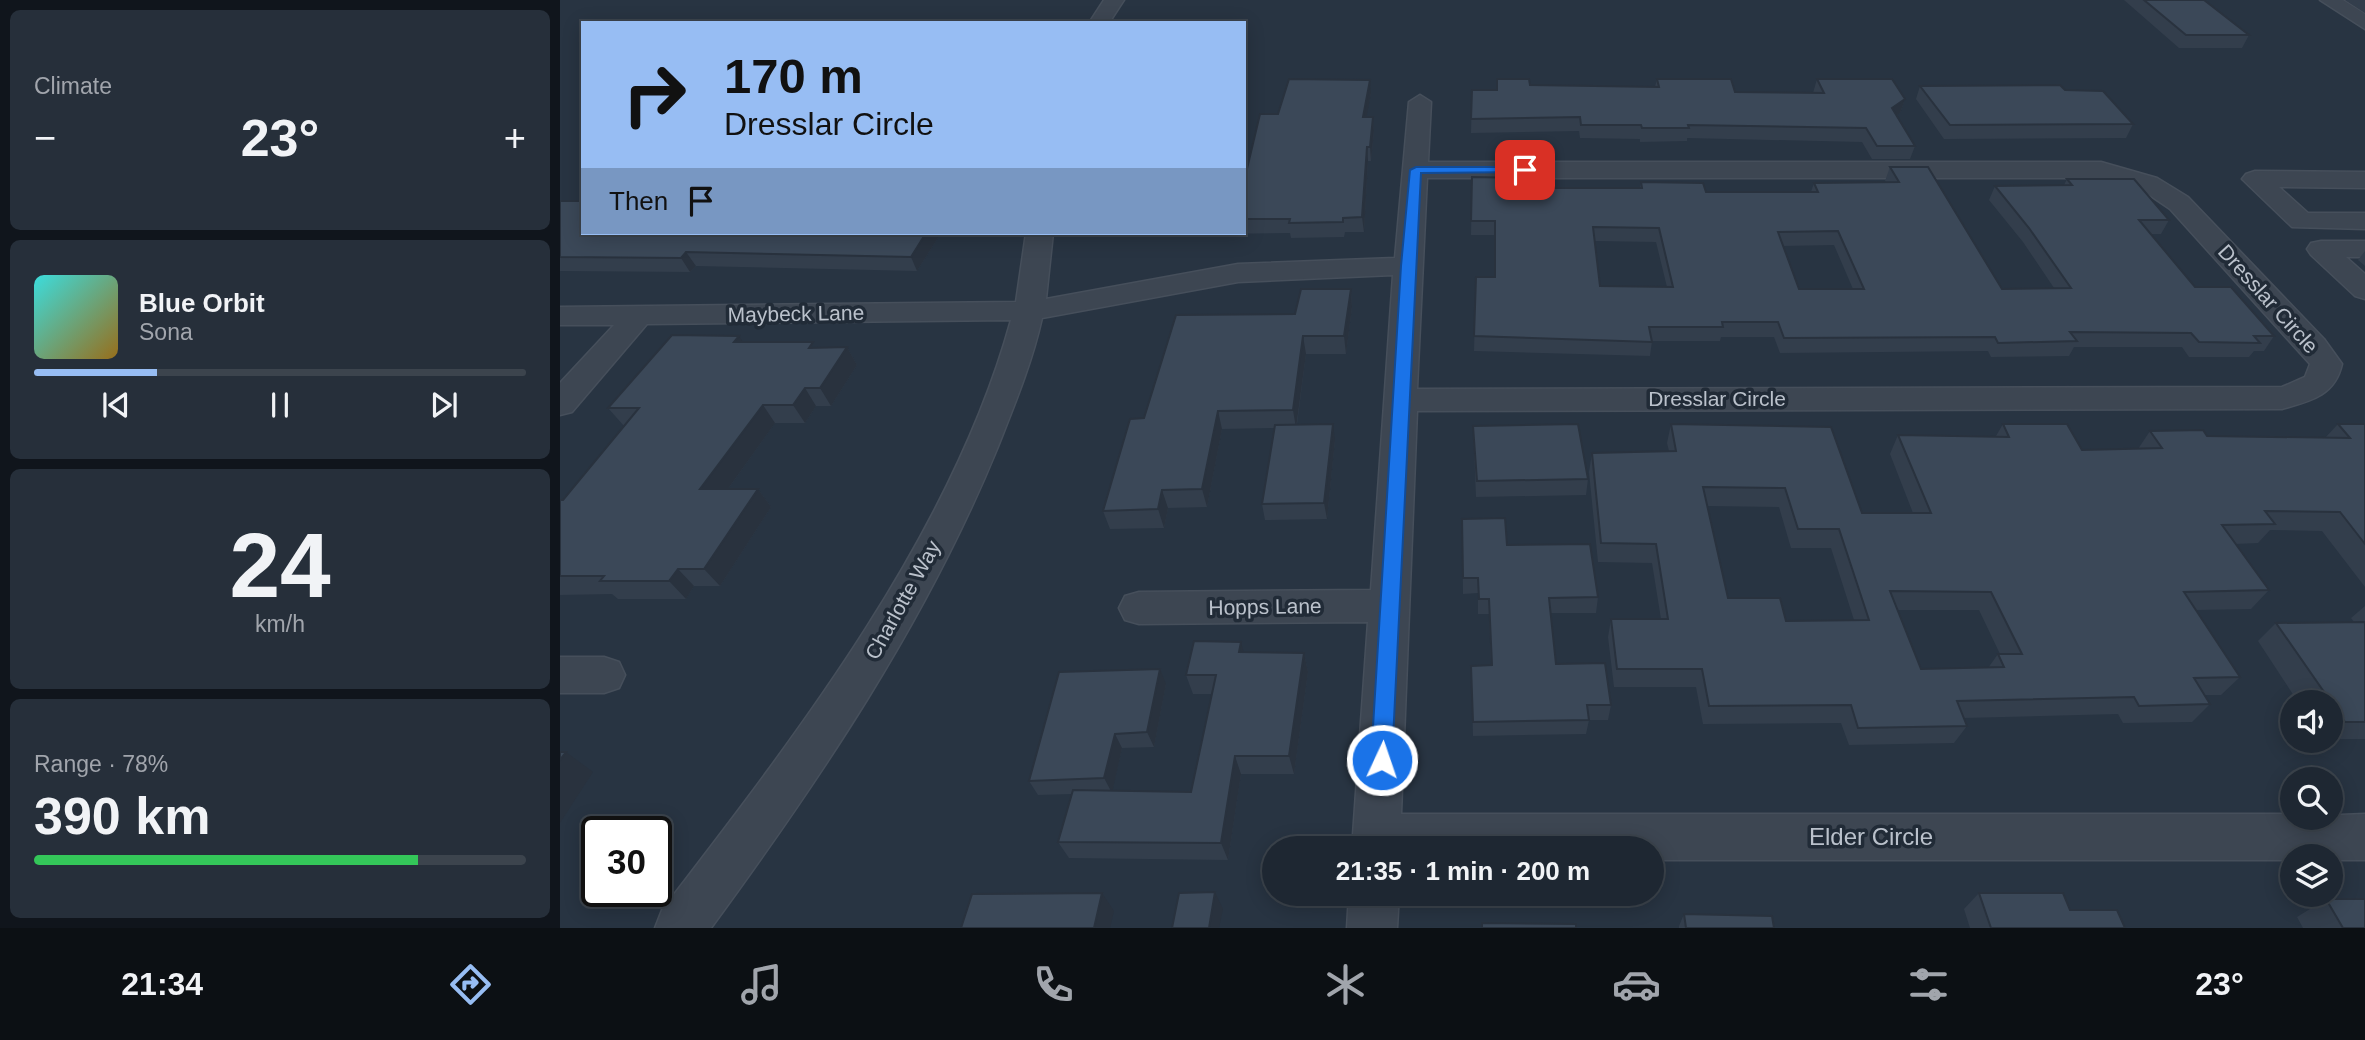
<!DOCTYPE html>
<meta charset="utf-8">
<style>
body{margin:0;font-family:Arial,sans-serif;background:#262f3a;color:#f1f3f6;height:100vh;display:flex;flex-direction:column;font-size:26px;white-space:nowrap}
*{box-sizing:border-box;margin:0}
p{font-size:23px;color:#a1a5ac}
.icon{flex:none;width:38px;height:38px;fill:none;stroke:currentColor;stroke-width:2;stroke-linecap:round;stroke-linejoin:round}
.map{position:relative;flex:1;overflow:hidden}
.details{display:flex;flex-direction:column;gap:10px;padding:10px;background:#10151c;width:560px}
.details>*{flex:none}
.hud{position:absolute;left:21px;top:21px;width:665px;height:214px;border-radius:0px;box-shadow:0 4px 18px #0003,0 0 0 2px #3c444d;background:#97bdf3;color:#111;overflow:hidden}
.buttons{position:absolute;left:1720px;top:690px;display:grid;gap:14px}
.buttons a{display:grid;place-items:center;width:63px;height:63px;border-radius:50%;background:#1e2732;box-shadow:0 4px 18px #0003,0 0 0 2px #3c444d;font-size:35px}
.speed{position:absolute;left:21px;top:816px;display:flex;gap:14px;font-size:35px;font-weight:700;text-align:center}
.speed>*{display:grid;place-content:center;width:91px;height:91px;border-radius:50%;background:#1e2732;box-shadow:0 4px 18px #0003,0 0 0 2px #3c444d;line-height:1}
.speed .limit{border:4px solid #111;border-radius:10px;background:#fff;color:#111}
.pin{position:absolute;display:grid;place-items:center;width:60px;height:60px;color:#fff;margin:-30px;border-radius:14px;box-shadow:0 4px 10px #0006}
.me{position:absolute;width:77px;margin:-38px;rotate:3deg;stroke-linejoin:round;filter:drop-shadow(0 0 5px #0008)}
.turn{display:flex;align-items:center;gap:24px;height:147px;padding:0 28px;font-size:32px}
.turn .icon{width:91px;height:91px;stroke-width:2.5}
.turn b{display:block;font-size:49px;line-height:60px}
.then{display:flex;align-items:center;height:66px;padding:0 28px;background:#0003;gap:14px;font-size:26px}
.big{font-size:52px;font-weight:600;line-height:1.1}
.details .card{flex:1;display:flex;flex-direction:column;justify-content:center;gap:10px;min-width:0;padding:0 24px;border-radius:10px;background:#262f3a}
.details .dial{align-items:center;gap:0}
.dial b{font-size:91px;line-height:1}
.song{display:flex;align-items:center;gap:21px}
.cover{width:84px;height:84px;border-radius:10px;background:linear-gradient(135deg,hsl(180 70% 55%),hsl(40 70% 35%))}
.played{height:7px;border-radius:4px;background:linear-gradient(90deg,#97bdf3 25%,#3c444d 25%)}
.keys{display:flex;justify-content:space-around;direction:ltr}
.heat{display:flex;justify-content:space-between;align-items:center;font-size:38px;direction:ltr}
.charge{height:10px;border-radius:5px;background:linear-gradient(90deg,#34c759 78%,#3c444d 0)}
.trip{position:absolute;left:702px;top:836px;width:402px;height:70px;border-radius:35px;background:#1e2732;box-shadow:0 4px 18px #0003,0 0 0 2px #3c444d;font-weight:600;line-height:70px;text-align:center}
.tabs{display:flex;height:112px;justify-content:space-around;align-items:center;background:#0c1014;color:#a1a5ac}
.tabs .icon{width:49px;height:49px}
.tabs .active{color:#97bdf3}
.tabs b{font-size:32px;color:#f1f3f6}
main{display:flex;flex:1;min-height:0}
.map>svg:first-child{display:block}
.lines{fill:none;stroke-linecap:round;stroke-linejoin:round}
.minor-casing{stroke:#464f5b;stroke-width:3}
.minor{fill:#3d4652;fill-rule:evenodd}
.wall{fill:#333e4c;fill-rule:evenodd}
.shaded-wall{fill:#29323e}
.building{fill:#3b4858;stroke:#29323e;stroke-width:2;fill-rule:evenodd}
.route{fill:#1a73e8;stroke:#114b97;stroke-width:2}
.labels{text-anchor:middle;stroke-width:7;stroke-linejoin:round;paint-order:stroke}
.street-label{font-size:21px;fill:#bac1cb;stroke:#212b37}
.near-street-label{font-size:24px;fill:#bac1cb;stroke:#212b37}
</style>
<main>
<section class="details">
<div class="card"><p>Climate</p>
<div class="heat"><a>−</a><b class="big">23°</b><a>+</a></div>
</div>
<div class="card">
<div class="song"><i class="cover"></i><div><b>Blue Orbit</b><p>Sona</p></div></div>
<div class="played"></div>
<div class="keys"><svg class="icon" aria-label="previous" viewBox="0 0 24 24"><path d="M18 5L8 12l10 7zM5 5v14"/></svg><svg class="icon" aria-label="pause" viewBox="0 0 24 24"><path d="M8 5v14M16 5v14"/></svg><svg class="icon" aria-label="next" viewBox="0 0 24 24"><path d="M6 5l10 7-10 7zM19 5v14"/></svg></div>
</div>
<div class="card dial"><b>24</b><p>km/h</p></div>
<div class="card"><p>Range · 78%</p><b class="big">390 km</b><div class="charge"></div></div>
</section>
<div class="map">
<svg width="1805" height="928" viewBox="0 0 1805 928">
<rect width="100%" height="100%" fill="#283442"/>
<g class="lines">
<g class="minor-casing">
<path id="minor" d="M544,0h20l-15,23h-20z
M1760,0h23l22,14v15z
M860,95l11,7 -3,60h673l56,16 31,19 136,142 18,25c-7,32 -32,37 -60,45l-865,2 -16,403h891v3l73,-3v46h-34v-4h-39v4h-640v-11h-300l16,-227 -229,2 -14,-4 -6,-12 6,-12 14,-4 232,-2 22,-315 -155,7 -196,36c-10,45 -28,88 -45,131 -71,173 -176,329 -286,479h-56l7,-18c134,-174 290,-375 349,-590l-364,4 -75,88 -12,3v-32l54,-58h-54v-18l456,-5 10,-69h27l-7,66 192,-35 157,-6 14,-156zM867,178h673l39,10 31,21 140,155 -5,13 -23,10 -865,2z
M1695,171l110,1v16l-86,-1 29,26h57v16l-73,-2 -50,-48 4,-5z
M1761,241h44v16h-19l19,17v25l-10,-3 -44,-41 -4,-6 4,-6z
M0,657h44l15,5 6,13 -6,13 -15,5h-44z
M789,894h50l-2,34h-50z"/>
</g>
<use href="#minor" class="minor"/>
</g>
<path class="wall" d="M1564,0h80l45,35 -7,13h-63z
M1785,0h20v13z
M1097,79l78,13 78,1 4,-14 88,20 -5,14 -3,2 18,31 -5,13h-38l-10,-17 -175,-4v3l-47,1v-3l-60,-1 -1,-7 -108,2 1,-43h24l34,-5 125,2z
M1360,86l145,4 68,34 -7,14 -182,1 -28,-40z
M811,93l-5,24h7l1,14 -3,30h-3l-4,71h-19l-1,5 -53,1 -1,-5 -74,1v-1h28v-60h2l32,-59z
M1330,167l112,122 52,-1 -31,-46 -34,-42 6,-14 69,-1 3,-6 102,41 -8,14h-11l45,53 79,49 -10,15h-10l-5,6h-60l-7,-10h-108l-5,9 -78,1 -3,-6 -208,2 -6,-16h-53l-1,4h-68l-2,15 -176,-5 2,-74h19v-42h-24l1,-58 61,11h107l1,-6 65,10h105l3,-9 72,-1 -1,-1zM1035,241l61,1 11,45 -67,-1zM1274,245l19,44h-54l-16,-43z
M0,201l381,32 -24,38 -221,-5 -6,6 -130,-1z
M1805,251v15l-7,-6z
M791,289l1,18 -6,47h-40l-9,70 38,16 -8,79 -62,1 -3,-16 12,-76 -52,1 -15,78 -39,1 -4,20 -54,1 -7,-18 41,-93 151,-104z
M184,342l72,6 31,-1 10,18 -26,41h-15l-11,17h-30l-47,66h30l13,18 -51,79h-26l-8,13h-68l-6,-5 -52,1v-95h3l61,-74 -16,-18z
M1111,424l191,89h51l-23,-59 8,-19 98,1 7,-12 79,26 56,-1 12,-18 57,5 118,2 13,-14h27v163l-43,-56 -52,-1 -12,13 -23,1 34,46 -18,19 -55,1 44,67 -19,18h-16l5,9 -18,18 -69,1 -5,-9 -155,4 4,8 -13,17 -105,2 -8,-22 -138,1 -7,-37h-82l-6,-50 3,-18h50l-9,-56 -54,-1 -9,-90 3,-19 77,-2 -2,-8zM1148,506l71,1 12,41h40l23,72 -68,1 -58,-23zM1337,610h82l21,44h-2l-10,14 -67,1z
M913,426l115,53 -2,16 -110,2z
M902,519l136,78 -2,16h-45l5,51 55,41 -3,15h-19l-3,14 -113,2 -2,-70 20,-1 -2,-51h-11v-21l-15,1z
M1805,606v133h-34v-37h-33l-40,-61 18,-18 78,-1 -3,-4z
M684,652l60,1 4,19 -14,102h-53l-13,86 -159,-2 -11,-16 14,-48 -34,1 -9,-14 137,-97 -12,63 -32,1 -10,43 79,1 21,-98h-19l-7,-19z
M1419,893l91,17 55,18h-155l-6,-19z
M1766,899l39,29h-62l-6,-11z
M1124,914l90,14h-95v-2z"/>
<path class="shaded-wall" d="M810,80l1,13 -7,38 -1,-14z
M1345,99l-5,14 -12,8 4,-13z
M813,117l1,14 -3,30 -1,-14z
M807,147l1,14 -4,71 -2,-15z
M366,233h15l-24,38 -6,-14z
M126,252l10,14 -6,6 -9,-14z
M791,289l1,18 -6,47 -2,-18z
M179,336l12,18 -17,-12z
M743,336l3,18 -10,74 -3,-18z
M287,347l10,18 -26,41 -11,-18z
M245,388l11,18 -11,17 -12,-18z
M203,405l12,18 -60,84 -15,-18z
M658,411l4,18 -15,78 -5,-18z
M773,424l2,16 -8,79 -3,-16z
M198,489l13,18 -51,79 -16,-17z
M602,490l6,18 -4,20 -6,-19z
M118,569l16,17 -8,13 -17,-18z
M681,642l5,19 -7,-9z
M744,653l4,19 -14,102 -5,-18z
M600,669l6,15 -12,63 -7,-15z
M555,734l7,14 -10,45 -8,-15z
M6,752l27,20 -33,51v-63z
M675,756l6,18 -13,86 -7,-17z
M655,892l8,17 -4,19h-10z
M542,893l12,18 -4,17h-16z"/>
<path class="building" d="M1584,0h60l45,35h-63z
M729,79l81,1 -7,37h10l-3,30h-3l-5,70 -19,1v4l-54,1 1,-4h-46v-46h2l14,-59h18z
M937,79h32l1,6 129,2 -2,-8h74l4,13 89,1 -7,-14h75l13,20 -13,9 23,38h-38l-11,-18 -178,-3 1,3h-47l-1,-3h-60l-1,-8 -109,2 1,-29h25z
M1500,85l5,5 38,1 30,33 -183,1 -30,-39z
M1330,167h38l74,122 69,-1 -42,-60 -34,-42 77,-1 -5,-6h67l35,41h-30l56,67h36l43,49h-20l6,7 -61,-1 -8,-9 -121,-1 7,9 -79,2 -3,-6 -211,1 -6,-16h-56l1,5h-74l3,15 -178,-6 2,-59h19v-56h-24l1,-44 61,1v10h109l-1,-6 62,1 3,9h112l-4,-9 85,-1zM1033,227l66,1 14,59 -73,-1zM1278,231l26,58h-65l-21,-57z
M0,201h23v32h343l-15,24 -225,-5 -5,6 -121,-1z
M741,289h50l-7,47h-41l-10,74 -75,1 -16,78 -40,1 -4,19 -55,2 27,-92 14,-1 32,-103 119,-1z
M112,335l67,1 -5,6h79l-4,6 38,-1 -27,41h-15l-12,17h-30l-63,84h58l-54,80h-26l-9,12h-69l4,-5h-44v-76h3l76,-92h-31z
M773,424l-9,79 -62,1 13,-79z
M1018,424l10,55 -111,2 -4,-55z
M1111,424l160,3 31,86h69l-33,-78 111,2 -6,-13h64l15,26 80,-2 -12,-17 53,-1 4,6 143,2 -12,-14h27v120l-25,-32 -75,-1 10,13 -53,1 47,65 -85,2 56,85 -46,1 16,26 -71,2 -5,-9 -177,4 10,25 -109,2 -7,-23 -142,1 -7,-37h-85l-6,-50h57l-12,-75 -55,-1 -9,-90 84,-2zM1143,487l82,1 13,41h41l30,91 -83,1 -6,-23h-52zM1330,591l101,1 31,62h-24l6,13 -83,2z
M945,518l2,27 83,-1 8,53 -49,1 7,66 49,-1 6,42h-24l2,15 -116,2 -2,-56 21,-1 -3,-66h-10l-1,-21h-15l-1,-59z
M1805,622v100h-20l-69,-99z
M634,641l47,1 -2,10 65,1 -15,103h-54l-14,87 -163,-1 15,-52 118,2 25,-117h-30z
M600,669l-13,63 -32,2 -11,44 -75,3 30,-109z
M0,752h6l-6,8z
M655,892l-6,36h-37l7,-35z
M542,893l-8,35h-133l11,-34z
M1419,893h84l7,17h47l8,18h-134z
M1766,899h39v29h-22z
M1124,914l88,2 2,12h-88z
M922,923l94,1v4h-94z"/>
<path class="route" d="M965,167l6,3 -1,2 -109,1 -29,587 -3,7 -7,3 -8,-3 -3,-7 30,-494 9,-96 6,-3z"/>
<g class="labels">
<g class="street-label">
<text transform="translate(1708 299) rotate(48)" y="7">Dresslar Circle</text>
<text transform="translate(236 314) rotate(-1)" y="7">Maybeck Lane</text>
<text x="1157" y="406">Dresslar Circle</text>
<text transform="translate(343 600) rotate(-61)" y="7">Charlotte Way</text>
<text transform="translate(705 607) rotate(-1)" y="7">Hopps Lane</text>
</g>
<g class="near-street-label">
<text x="1311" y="845">Elder Circle</text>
</g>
</g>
</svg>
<div class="buttons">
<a><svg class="icon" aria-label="sound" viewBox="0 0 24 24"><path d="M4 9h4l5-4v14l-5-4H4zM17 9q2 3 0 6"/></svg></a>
<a><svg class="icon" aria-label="search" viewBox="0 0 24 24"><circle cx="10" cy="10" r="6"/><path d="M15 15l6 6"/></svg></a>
<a><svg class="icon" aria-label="layers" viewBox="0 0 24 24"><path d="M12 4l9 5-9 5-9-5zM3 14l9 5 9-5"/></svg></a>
</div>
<div class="speed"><div class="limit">30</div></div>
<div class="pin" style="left:965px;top:170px;background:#d93025"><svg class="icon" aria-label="arrive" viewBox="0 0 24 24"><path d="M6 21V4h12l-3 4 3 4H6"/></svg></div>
<svg class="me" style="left:822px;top:760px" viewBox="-20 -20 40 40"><circle r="17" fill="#1a73e8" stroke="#fff" stroke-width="3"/><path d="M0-11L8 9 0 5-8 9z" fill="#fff"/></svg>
<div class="trip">21:35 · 1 min · 200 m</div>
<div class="hud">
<div class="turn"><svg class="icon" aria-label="right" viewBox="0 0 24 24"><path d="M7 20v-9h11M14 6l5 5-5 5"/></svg><div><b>170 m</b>Dresslar Circle</div></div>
<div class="then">Then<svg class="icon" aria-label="arrive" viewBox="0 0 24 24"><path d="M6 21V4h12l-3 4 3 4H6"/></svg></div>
</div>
</div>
</main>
<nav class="tabs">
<b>21:34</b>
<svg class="icon active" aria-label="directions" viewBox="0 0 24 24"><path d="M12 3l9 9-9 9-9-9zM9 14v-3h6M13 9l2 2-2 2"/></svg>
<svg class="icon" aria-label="music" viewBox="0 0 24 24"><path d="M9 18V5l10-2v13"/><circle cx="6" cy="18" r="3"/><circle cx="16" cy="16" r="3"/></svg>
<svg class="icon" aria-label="phone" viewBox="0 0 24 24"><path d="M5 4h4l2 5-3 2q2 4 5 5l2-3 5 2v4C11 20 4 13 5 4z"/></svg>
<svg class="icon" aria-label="climate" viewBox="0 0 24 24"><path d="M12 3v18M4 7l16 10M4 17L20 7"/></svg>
<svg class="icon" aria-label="car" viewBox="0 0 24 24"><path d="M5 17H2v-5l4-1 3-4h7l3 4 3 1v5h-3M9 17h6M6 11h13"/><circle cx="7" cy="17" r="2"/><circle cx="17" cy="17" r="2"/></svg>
<svg class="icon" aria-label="filters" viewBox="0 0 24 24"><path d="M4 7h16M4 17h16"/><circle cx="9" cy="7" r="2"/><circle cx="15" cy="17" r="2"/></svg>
<b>23°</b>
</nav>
